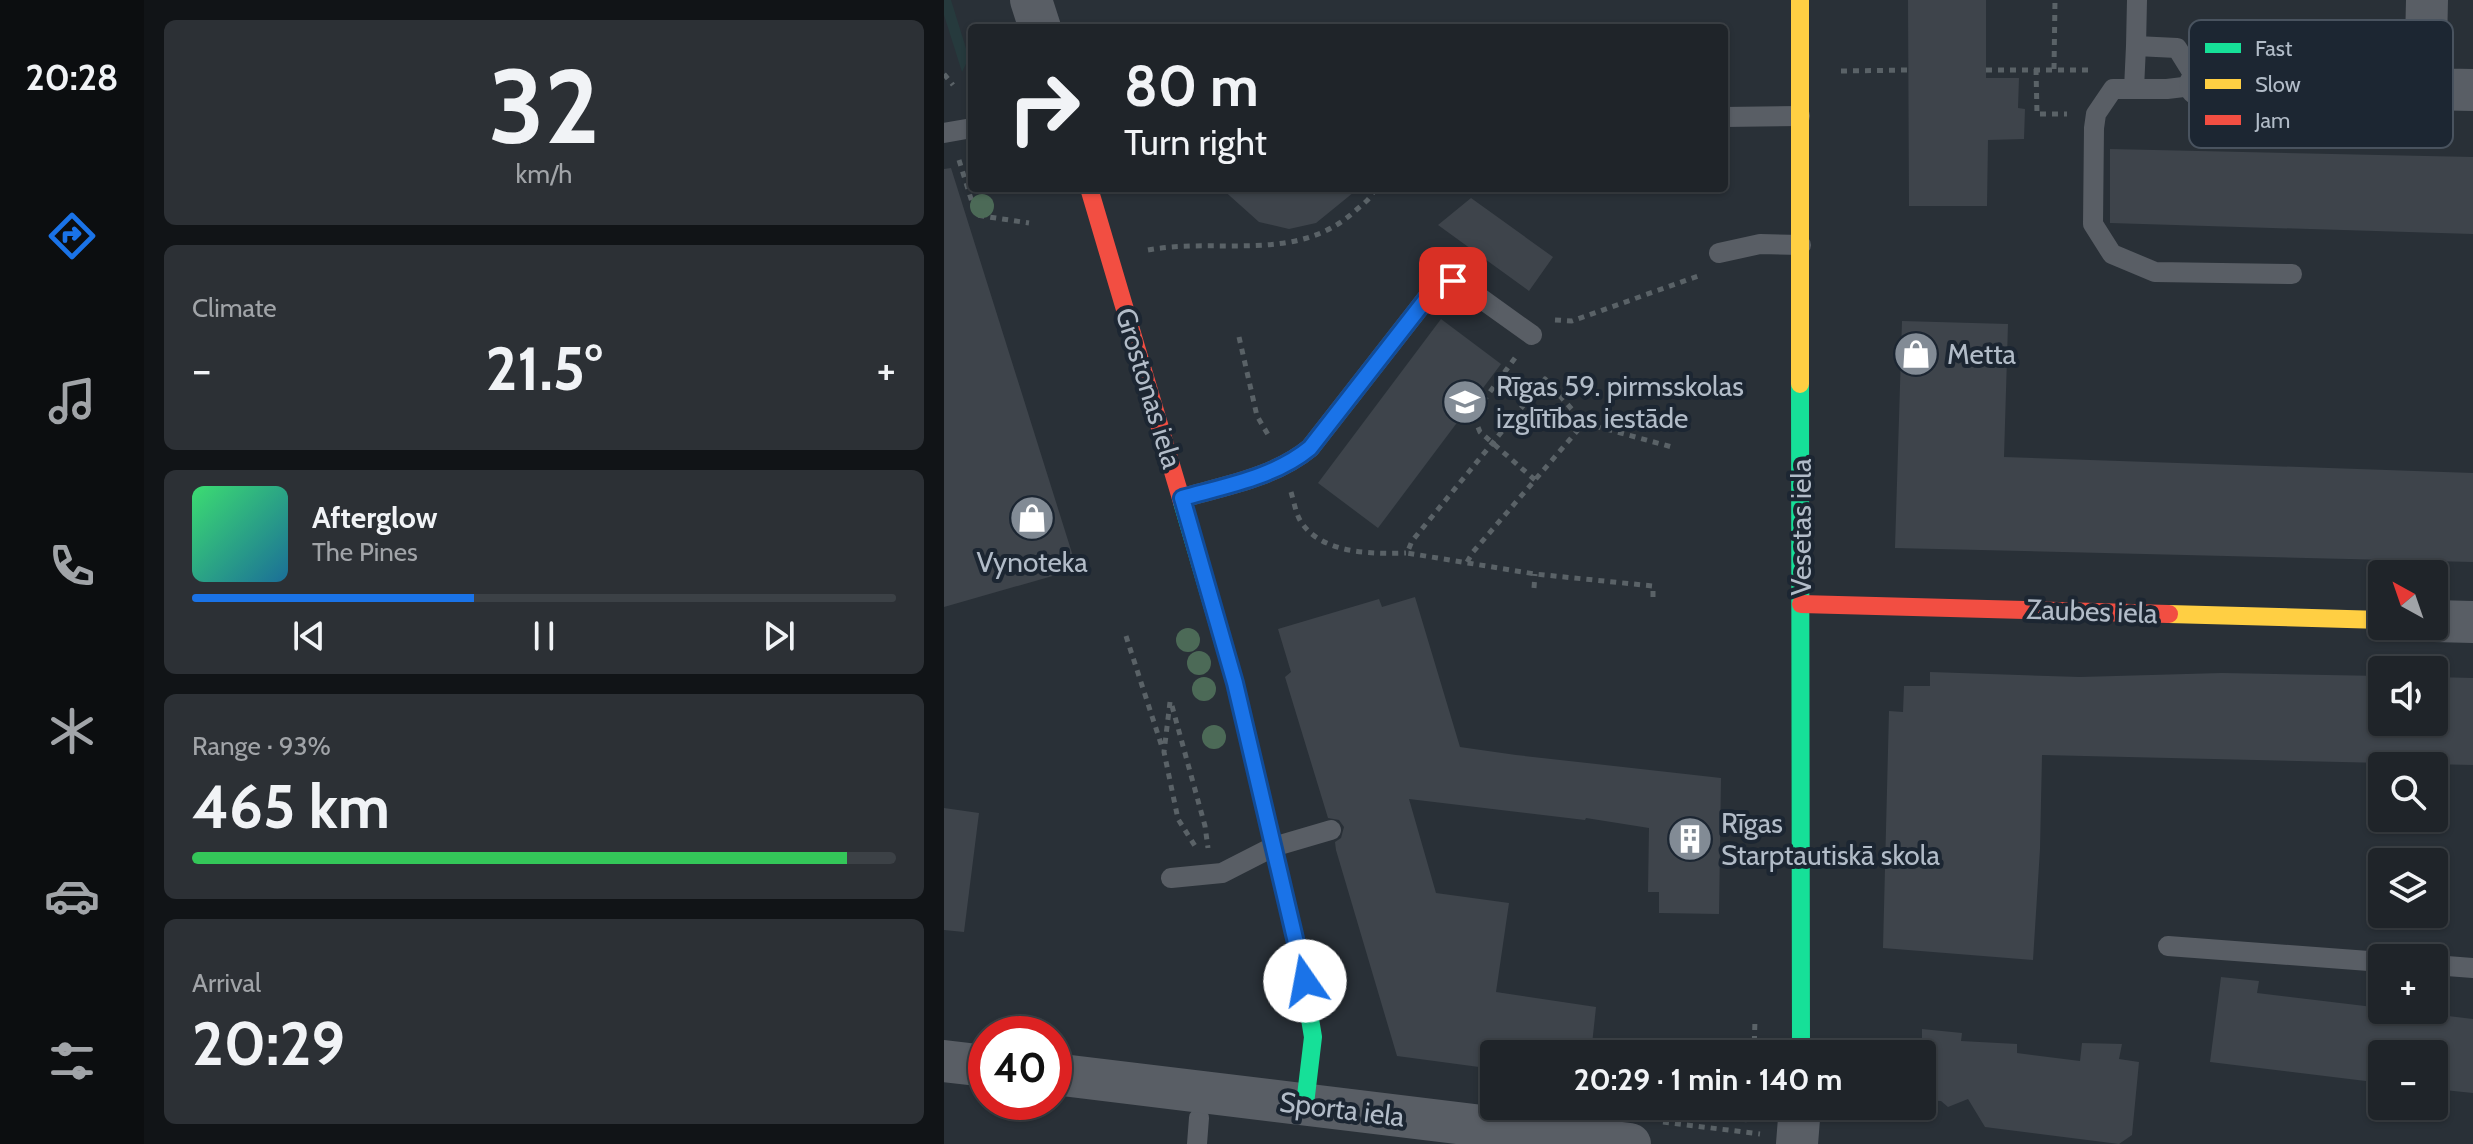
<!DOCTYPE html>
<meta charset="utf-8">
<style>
body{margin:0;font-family:Cabin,sans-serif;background:#2c3035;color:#f1f3f6;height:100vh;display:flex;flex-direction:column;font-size:30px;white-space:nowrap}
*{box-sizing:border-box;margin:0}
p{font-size:26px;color:#a1a4a8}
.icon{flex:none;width:44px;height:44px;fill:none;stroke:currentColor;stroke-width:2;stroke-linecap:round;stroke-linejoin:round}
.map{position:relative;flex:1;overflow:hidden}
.side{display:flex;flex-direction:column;gap:20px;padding:20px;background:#111417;width:800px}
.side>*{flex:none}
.top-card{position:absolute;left:24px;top:24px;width:760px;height:168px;border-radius:8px;box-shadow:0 2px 6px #0004,0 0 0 2px #3c4146;background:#1f2429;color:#f1f3f6;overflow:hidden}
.needle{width:52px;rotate:320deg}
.buttons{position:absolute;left:1424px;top:560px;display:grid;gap:16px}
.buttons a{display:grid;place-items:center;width:80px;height:80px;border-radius:8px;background:#1f2429;box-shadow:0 2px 6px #0004,0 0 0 2px #3c4146;font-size:40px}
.speed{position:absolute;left:24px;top:1016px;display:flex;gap:16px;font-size:40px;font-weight:700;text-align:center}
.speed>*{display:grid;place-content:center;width:104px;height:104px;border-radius:50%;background:#1f2429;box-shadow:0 2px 6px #0004,0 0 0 2px #3c4146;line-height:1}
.speed .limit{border:12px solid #d22;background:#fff;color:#111}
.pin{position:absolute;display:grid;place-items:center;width:68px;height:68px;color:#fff;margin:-34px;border-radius:16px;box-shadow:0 4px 12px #0006}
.me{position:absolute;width:88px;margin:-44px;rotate:348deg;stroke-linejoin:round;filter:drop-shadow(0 0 6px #0008)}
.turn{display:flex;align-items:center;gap:28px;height:168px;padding:0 24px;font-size:36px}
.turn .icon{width:104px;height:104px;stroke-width:2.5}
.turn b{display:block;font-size:56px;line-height:68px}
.big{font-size:60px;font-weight:700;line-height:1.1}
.side .tile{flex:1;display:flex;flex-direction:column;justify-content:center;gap:12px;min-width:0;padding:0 28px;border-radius:12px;background:#2c3035}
.side .dial{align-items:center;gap:0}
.dial b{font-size:104px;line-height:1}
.song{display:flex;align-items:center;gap:24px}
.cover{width:96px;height:96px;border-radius:12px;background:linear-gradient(135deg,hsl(140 70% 55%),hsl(200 70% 35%))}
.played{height:8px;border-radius:4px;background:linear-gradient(90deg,#1a73e8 40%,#3c4146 40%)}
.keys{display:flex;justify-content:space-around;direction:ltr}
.heat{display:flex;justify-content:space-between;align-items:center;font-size:44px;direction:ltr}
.charge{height:12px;border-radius:6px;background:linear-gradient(90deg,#34c759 93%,#3c4146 0)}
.trip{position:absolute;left:536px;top:1040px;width:456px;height:80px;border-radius:8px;background:#1f2429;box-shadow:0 2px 6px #0004,0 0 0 2px #3c4146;font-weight:700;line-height:80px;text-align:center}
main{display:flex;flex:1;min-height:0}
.tabs{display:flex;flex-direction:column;width:144px;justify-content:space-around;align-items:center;background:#0c0e10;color:#a1a4a8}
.tabs .icon{width:56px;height:56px}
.tabs .selected{color:#1a73e8}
.tabs b{font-size:36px;color:#f1f3f6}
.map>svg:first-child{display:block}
.green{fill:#263a3d}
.building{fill:#3e444b}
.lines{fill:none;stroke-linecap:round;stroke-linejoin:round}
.path{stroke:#5a6267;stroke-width:5;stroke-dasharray:6 6;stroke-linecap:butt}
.lane{stroke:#595e65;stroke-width:20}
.street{stroke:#595e65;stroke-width:42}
.fast{stroke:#16e098;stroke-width:18}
.slow{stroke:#ffcf43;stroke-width:18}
.jam{stroke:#f24e42;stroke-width:18}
.tree{fill:#4c6a57}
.route-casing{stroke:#114b97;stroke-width:20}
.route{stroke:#1a73e8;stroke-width:14}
.labels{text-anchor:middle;stroke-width:8;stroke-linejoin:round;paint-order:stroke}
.poi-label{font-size:28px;fill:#b2bcc8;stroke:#1c2632;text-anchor:start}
.street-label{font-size:28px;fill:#b2bcc8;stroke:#1c2632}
.key{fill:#1c2632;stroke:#49535f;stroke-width:2}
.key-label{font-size:22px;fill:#b2bcc8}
</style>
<main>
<nav class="tabs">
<b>20:28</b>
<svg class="icon selected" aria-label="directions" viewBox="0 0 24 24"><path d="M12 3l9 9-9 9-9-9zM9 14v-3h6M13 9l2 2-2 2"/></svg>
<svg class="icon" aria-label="music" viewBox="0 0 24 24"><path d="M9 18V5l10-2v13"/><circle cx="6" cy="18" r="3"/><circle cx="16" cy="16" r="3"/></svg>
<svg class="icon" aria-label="phone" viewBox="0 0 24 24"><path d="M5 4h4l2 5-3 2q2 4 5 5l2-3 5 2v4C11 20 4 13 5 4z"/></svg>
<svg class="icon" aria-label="climate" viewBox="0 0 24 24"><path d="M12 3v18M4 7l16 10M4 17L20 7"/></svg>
<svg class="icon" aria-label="car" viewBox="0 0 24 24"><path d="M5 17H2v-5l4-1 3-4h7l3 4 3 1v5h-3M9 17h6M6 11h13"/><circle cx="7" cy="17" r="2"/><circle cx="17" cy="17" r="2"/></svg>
<svg class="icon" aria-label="filters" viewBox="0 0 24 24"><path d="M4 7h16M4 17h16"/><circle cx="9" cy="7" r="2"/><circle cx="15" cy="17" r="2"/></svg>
</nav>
<section class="side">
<div class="tile dial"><b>32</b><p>km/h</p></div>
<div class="tile"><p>Climate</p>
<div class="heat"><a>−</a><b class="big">21.5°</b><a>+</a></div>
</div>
<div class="tile">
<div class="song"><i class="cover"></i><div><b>Afterglow</b><p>The Pines</p></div></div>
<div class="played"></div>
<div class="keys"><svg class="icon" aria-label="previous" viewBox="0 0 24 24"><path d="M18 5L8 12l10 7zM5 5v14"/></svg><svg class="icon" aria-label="pause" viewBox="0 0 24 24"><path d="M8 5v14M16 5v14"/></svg><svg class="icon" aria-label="next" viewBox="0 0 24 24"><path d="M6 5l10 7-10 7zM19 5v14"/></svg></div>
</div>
<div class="tile"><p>Range · 93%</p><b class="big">465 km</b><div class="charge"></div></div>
<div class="tile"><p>Arrival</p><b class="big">20:29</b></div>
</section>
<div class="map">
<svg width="1529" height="1144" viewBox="0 0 1529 1144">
<rect width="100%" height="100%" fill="#293037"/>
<path class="green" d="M0,0h7l18,58 -7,14 -18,-57z"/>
<path class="building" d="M964,0h78v78h33l-1,30 7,1 -1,30 -36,1 -1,66h-78z
M1166,149l363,8v77l-363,-11z
M7,168l126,401 -133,38v-438z
M277,188h138l-43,35 -27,6 -30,-7z
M527,198l82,59 -24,34 -91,-66z
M497,319l60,45 -123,164 -60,-45z
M958,321l106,3 -4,133 469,16v89l-578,-14z
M471,597l45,150 56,8 205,23 -2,136 -60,-1v-21h-11l1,-64 -63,-10 -1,2 -176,-21 27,94 73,10 -13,89 100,15 -5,47h-97v15l-97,-13 -61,-206 -1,-8 6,-4 3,-11 -5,-7 -11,-2 -43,-141 6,-5 -13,-43 101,-30 3,8z
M986,672l150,5 142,-4 160,3v46h52v-45l39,1v87l-431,-10 -2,94 -7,111 -150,-12 6,-237 14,1 1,-26h26z
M0,808l35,5 -15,119 -20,-2z
M1277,977l38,4 -2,12 216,26v74l-39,-4v-35h-52v29l-172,-21z
M978,1029l40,4 -1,8 56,3v9l63,8 2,-18 40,1 -3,15 20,3 -7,73 -13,9 -134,-17 -17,-28 -20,8 -7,-6 -19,-1z"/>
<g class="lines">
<path class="path" d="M1092,69l1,45h30
M1110,69l1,-69
M1042,70h107
M897,71l68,-1
M0,74l9,11
M15,160l17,55 53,8
M204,250c70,-13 149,14 207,-39 8,-7 17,-13 20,-23
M611,320l17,1 129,-46
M295,337l18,79 13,22
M571,358l-42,57 7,17 55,48
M347,492c3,10 5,22 10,30 21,32 71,32 105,31
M523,562l6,-10 111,-129
M590,588l1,-14
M709,597v-11l-118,-12 -128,-21 5,-12 133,-162 39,44 88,24
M182,636l36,111
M226,702l-6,50 14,67 17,27
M228,706l33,120 3,22
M810,1054l1,-35
M894,1115l17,2
M719,1122l97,12
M800,1122l2,-16"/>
<path class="lane" d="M1192,46l1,-46
M1190,89l2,-43 41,2 23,37 -33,4h-54l-17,25 -2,14 -1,96 19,30 43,18 137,2
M780,117l76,-1
M0,133l28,-5
M775,253l41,-9 41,1
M238,498c43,-12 93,-21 128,-50l117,-150 17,-14 14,-2 74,53
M227,878l51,-5 51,-26 58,-17
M1224,946l214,16
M1490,965l39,3
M253,1144l2,-26"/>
<path class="street" d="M87,0l9,28
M1256,85l273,5
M1481,89l2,-89
M1490,621l39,1
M0,1061l42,5
M110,1074l576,70
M853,1144l3,-38"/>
<path class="fast" d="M856,384l1,670
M238,502l53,181 65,276 13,78 -8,67"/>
<path class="slow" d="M856,0v384
M1225,614l213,6"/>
<path class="jam" d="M145,188l93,314
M857,604l368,10"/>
</g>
<g class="tree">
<circle cx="38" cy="206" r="12"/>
<circle cx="244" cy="640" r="12"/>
<circle cx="255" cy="663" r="12"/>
<circle cx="260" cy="689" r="12"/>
<circle cx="270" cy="737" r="12"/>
</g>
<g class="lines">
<g class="route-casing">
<path id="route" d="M361,981l-70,-298 -53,-185c43,-12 93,-21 128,-50l117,-150 9,-9 17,-8"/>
</g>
<use href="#route" class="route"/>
</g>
<defs>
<g id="shop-disc" transform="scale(2.3)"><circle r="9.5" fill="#828b95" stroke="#1c2632"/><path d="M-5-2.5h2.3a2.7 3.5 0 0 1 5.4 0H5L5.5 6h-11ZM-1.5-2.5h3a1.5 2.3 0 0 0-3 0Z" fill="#fff"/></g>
<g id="school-disc" transform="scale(2.3)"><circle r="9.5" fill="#828b95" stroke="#1c2632"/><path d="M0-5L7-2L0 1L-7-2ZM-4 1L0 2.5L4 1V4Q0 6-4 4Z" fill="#fff"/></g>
<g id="building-disc" transform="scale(2.3)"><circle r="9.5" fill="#828b95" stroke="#1c2632"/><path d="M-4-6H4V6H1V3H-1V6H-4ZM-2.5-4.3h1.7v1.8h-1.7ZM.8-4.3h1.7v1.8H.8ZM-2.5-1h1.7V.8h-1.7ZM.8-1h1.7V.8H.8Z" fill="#fff"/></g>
</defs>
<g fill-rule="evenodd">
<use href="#shop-disc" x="972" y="354"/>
<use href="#school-disc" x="521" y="402"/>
<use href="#shop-disc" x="88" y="518"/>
<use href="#building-disc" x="746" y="839"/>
</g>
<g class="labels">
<g class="poi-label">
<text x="1003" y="364">Metta</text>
<text x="552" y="396">Rīgas 59. pirmsskolas<tspan x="552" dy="32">izglītības iestāde</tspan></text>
<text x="88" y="572" text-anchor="middle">Vynoteka</text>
<text x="777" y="833">Rīgas<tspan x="777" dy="32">Starptautiskā skola</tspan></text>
</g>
<g class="street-label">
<text transform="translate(205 388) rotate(73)" y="10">Grostonas iela</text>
<text transform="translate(857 527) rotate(-90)" y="10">Vesetas iela</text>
<text transform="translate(1148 611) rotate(2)" y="10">Zaubes iela</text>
<text transform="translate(398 1109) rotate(7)" y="10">Sporta iela</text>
</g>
</g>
<rect x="1245" y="20" width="264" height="128" rx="12" class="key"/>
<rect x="1261" y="43" width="36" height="10" fill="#16e098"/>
<rect x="1261" y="79" width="36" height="10" fill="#ffcf43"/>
<rect x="1261" y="115" width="36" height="10" fill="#f24e42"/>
<g class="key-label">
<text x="1311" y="56">Fast</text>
<text x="1311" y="92">Slow</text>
<text x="1311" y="128">Jam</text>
</g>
</svg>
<div class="buttons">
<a><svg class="needle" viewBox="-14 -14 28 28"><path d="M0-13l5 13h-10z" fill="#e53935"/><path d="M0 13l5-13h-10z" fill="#a1a4a8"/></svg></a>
<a><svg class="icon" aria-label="sound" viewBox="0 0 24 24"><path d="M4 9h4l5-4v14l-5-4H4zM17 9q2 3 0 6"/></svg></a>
<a><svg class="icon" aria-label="search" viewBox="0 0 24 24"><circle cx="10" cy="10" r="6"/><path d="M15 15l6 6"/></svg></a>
<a><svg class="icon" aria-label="layers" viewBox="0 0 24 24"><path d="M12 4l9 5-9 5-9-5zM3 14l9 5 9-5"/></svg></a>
<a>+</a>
<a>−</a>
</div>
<div class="speed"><div class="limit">40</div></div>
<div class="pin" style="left:509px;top:281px;background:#d93025"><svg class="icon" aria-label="arrive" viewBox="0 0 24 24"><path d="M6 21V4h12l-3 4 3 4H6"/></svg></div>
<svg class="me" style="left:361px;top:981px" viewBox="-20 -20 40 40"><circle r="19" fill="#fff"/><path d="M0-13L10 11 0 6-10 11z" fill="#1a73e8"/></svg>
<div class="trip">20:29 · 1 min · 140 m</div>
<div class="top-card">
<div class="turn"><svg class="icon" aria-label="right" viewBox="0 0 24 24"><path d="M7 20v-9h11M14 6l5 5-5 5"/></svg><div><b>80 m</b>Turn right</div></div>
</div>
</div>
</main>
